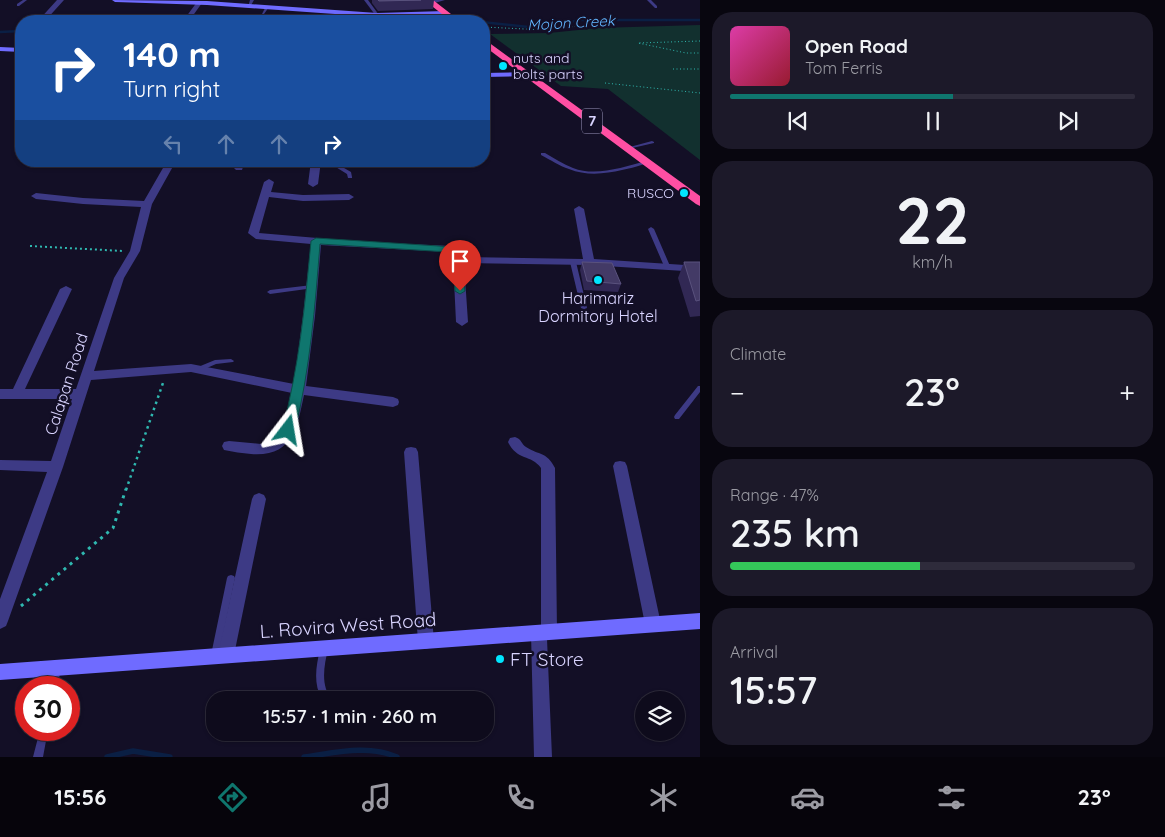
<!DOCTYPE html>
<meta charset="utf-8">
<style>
body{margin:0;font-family:Quicksand,sans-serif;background:#1c1929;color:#f1f3f6;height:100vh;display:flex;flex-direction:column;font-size:19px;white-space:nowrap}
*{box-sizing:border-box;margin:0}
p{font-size:16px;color:#9b9ba3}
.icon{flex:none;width:28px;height:28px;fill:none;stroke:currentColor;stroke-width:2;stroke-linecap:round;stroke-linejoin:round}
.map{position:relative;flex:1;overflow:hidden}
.panel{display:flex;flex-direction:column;gap:12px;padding:12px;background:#08060f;width:465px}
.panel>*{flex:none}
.top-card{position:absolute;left:15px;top:15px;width:475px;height:152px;border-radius:20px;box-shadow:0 1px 4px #0004,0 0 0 1px #2e2b3b;background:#1a4fa0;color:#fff;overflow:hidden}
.buttons{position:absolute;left:635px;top:691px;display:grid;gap:10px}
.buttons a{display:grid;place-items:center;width:50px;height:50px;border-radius:50%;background:#0e0b1c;box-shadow:0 1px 4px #0004,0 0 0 1px #2e2b3b;font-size:25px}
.speed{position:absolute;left:15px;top:676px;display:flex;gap:10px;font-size:25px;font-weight:700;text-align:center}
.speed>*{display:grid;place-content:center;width:65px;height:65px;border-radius:50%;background:#0e0b1c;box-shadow:0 1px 4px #0004,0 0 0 1px #2e2b3b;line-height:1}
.speed .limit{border:8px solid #d22;background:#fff;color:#111}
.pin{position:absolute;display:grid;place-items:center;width:42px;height:42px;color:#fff;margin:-51px -21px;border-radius:50% 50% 50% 0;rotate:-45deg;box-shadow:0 0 5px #0007}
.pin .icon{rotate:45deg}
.me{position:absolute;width:55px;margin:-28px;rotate:14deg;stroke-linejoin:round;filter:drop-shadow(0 0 4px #0008)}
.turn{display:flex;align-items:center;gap:18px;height:105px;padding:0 25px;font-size:22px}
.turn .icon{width:65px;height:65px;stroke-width:2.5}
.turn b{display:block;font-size:35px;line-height:42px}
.lanes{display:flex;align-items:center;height:48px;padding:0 25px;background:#0003;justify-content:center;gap:25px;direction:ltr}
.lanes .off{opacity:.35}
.big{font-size:38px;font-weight:600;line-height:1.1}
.panel .widget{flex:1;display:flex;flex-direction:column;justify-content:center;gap:8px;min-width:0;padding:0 18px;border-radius:20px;background:#1c1929}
.panel .dial{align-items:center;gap:0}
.dial b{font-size:65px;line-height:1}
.song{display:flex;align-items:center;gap:15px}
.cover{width:60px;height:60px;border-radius:8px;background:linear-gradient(135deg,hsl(320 70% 55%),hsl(350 70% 35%))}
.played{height:5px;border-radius:2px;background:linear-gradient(90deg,#0f766e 55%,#2e2b3b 55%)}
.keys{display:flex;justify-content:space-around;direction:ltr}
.heat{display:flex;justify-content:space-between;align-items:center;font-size:28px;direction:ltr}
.charge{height:8px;border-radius:4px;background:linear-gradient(90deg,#34c759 47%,#2e2b3b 0)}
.trip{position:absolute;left:206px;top:691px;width:288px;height:50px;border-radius:20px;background:#0e0b1c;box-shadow:0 1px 4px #0004,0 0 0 1px #2e2b3b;font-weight:600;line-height:50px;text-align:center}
.dock{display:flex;height:80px;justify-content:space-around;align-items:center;background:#06040b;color:#9b9ba3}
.dock .icon{width:35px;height:35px}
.dock .on{color:#0f766e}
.dock b{font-size:22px;color:#f1f3f6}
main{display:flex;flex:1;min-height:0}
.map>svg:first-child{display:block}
.green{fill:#12302f}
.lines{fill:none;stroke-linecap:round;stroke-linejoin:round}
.stream-far1{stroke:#0a1f44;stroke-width:2.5}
.stream{stroke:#0a1f44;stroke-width:5.5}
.path-far3{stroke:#2fb8b0;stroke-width:1;stroke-dasharray:1 2.5;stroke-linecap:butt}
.path-far2{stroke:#2fb8b0;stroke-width:2;stroke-dasharray:2 3;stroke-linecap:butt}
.path-far1{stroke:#2fb8b0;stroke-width:2.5;stroke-dasharray:2.5 4;stroke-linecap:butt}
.path{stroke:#2fb8b0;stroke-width:3;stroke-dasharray:3 5;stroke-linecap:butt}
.lane{fill:#3d3a85;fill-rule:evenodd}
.street{fill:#3d3a85;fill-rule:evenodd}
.secondary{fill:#6f6bff;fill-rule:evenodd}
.highway{fill:#ff4fa3;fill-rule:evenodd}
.wall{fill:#312854}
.building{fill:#433a66;stroke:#5a527e}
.route{fill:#0f766e;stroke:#0a4d48}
.poi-dot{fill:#00e5ff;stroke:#130f26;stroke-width:2}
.labels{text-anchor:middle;stroke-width:5;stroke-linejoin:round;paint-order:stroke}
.far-poi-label{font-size:14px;fill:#d9d4ff;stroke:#130f26;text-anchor:start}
.far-water-label{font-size:15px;font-style:italic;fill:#62b6ff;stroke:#130f26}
.shield{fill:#130f26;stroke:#9e99be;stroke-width:1}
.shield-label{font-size:15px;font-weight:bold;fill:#d9d4ff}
.poi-label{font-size:16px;fill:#d9d4ff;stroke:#130f26}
.street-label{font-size:16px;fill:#d9d4ff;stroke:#130f26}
.near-street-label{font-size:19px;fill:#d9d4ff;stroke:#130f26}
.near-poi-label{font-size:19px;fill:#d9d4ff;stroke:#130f26;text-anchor:start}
</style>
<main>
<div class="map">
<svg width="700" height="757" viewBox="0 0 700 757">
<rect width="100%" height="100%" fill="#130f26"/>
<path class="green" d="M700,25v135l-92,-71 -47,-3 -71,-52 59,-1 49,-5z"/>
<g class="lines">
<path class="stream-far1" d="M472,21l66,7 42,-8h120
M0,32l21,-1"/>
<path class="stream" d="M107,757l26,-6 37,6
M304,757c30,-4 64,-13 93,0"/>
<path class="path-far3" d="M484,27l61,3 34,-4
M700,41l-62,2 48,10h14
M673,69h27
M605,83l95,10"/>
<path class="path-far2" d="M30,246l93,5"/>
<path class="path-far1" d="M126,490l38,-110"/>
<path class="path" d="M21,606l92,-78 13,-39"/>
<path class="lane" d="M23,0h4l-8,6h-2v-2z
M250,0h4l-4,7h-2z
M364,0h4l11,15 -1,1h-2z
M647,0h4l6,6v2h-2z
M266,6l3,1 -5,7h-2z
M652,141l2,1v1l-26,6 -2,-1z
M541,153h4c9,5 18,11 28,15 23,9 50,-1 73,-7l2,1c-7,4 -17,6 -26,8 -17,4 -36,6 -53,-1 -10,-3 -18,-9 -28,-14z
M326,161h6l19,11 1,5v1h-4l-1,-4z
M651,227l3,2 16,37 -1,1h-4l-1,-1 -16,-37z
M573,260l3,2 11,46 -3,2 -3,-2 -11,-46z
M312,285l2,1 1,1 -1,1 -44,6 -3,-2 3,-2z
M231,359l3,2 -1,1 -17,2 -16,7 -3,-2 1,-2 17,-7z
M698,386h2v6l-21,27h-4l-1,-2 1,-2z
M231,575l3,1 1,2 -16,77 -1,3 -3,1 -3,-1 -1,-3 16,-77 1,-2z
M324,645l3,1 1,3c-3,13 -6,27 -2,40 1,4 4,7 5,11h-9c-9,-17 -6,-33 -2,-51l1,-3z
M57,665l3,1 1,3 -4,19h-8l5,-22z
M40,730h8l-5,27h-10z"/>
<path class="street" d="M57,0h7l-19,21h-7z
M445,0l-14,4 -3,-2 3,-2z
M197,2l5,1 -13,18h-6z
M167,161h9l-24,43 -12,47 -16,27 -30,93 97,-7 103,20 9,-68 8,-72 -55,-5 -8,-6 16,-51 5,-3 5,3 -3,10 32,3 46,-1 5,3 -5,3 -46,1 -34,-4 -10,36 105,9 87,4 9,4 3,7 120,2 -9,-50 5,-3 5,3 10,50 106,7v6l-111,-7 -125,-2 4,59 -6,4 -6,-4 -3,-62 -2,-6 -2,-2 -128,-7 -6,71 -9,70 87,11 5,2 1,3 -1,3 -5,2 -89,-12c-7,33 -11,62 -53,59 -9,-1 -18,-2 -27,-4l-2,-4 2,-4 5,-1 32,3 12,-3 8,-10 11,-38 -101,-21 -100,8 -28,87 -55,154 -2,5 -6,3v-30l47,-127 -47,-2v-10l51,1 21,-62h-72v-10h13l47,-100 6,-3 6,3 -47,100h51l38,-111 16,-27 11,-44 -58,-3 -47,-5 -5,-3 5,-3 47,5 61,3z
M236,161h9l-3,9h-6l-2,-2z
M311,161h10l-3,23 -5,3 -5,-3z
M515,437c7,2 6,7 11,10 14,9 20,4 29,21l2,164 -2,5 -8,2 5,118h-18l-3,-124 2,-5 8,-2v-158c-10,-14 -24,-7 -33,-26l2,-4z
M411,447l5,1 2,4 16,189 -2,6 -6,2 -6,-2 -2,-6 -14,-189 2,-4z
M620,461l5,1 2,4 34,158 -2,5 -6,3 -6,-3 -2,-5 -32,-158 2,-4z
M259,493l5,2 2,4 -32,156 -2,6 -6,2 -6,-2 -2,-6 34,-156 2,-4z"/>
<path class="secondary" d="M112,0l95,1 170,12 68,-2 3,2 -3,2 -68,2 -170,-12 -92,-3z
M0,47l21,1v4l-21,-1z
M529,72l4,2 -1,2 -48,1v-4z
M700,613v16l-700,51v-16z"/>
<path class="highway" d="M424,0h9l27,21h-9z
M484,39l216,157v10l-4,-2 -212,-158z"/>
</g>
<path class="wall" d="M372,0h62l-1,9 -55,2 -6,-8z
M582,262l39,22 -3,8 -34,-2 -4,-20z
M684,262h16v54l-10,1 -12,-39z"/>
<path class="building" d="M378,0h43l-42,1z
M582,262l30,1 9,21 -34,-3z
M684,262h16v38l-4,1z"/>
<path class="route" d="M316,238l138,9 7,5 4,39 -5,3 -5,-3 -3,-38 -3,-1 -129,-8c-5,63 -10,125 -25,186l-2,3h-9l-2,-3c17,-62 23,-125 29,-189z"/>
<g class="poi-dot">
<circle cx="503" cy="66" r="5"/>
<circle cx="684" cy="193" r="5"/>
<circle cx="598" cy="280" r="5"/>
<circle cx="500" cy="659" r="5"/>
</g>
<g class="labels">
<g class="far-poi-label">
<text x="513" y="63">nuts and<tspan x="513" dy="16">bolts parts</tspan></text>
<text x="674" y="198" text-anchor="end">RUSCO</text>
</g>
<g class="far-water-label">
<text transform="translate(571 23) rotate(-3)" y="5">Mojon Creek</text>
</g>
<rect class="shield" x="582" y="108.5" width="20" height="25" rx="4"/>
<g class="shield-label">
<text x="592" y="126">7</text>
</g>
<g class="poi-label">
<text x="598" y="304">Harimariz<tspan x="598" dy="18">Dormitory Hotel</tspan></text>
</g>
<g class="street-label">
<text transform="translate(66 384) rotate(-72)" y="6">Calapan Road</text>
</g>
<g class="near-street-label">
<text transform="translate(348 625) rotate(-4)" y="7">L. Rovira West Road</text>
</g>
<g class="near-poi-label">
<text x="510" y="666">FT Store</text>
</g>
</g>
</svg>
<div class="buttons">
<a><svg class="icon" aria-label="layers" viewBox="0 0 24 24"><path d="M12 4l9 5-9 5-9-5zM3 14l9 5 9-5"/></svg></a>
</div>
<div class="speed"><div class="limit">30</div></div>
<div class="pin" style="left:460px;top:291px;background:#d93025"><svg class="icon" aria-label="arrive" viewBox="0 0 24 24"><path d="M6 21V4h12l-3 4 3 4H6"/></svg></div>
<svg class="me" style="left:288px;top:430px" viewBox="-20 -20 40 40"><path d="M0-17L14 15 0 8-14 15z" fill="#0f766e" stroke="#fff" stroke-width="4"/></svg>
<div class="trip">15:57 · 1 min · 260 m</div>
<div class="top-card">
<div class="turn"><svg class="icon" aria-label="right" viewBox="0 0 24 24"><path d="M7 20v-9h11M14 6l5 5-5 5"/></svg><div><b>140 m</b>Turn right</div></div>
<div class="lanes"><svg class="icon off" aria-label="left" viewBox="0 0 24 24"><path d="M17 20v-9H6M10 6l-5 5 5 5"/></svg><svg class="icon off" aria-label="ahead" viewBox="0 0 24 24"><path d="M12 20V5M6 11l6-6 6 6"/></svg><svg class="icon off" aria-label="ahead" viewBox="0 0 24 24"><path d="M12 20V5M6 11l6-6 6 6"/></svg><svg class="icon" aria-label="right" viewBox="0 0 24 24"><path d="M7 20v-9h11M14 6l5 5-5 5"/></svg></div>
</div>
</div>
<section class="panel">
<div class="widget">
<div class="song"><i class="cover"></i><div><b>Open Road</b><p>Tom Ferris</p></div></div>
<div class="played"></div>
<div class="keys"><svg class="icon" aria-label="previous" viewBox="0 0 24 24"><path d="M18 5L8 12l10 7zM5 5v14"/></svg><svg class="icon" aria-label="pause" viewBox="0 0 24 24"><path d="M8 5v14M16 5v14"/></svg><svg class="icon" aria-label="next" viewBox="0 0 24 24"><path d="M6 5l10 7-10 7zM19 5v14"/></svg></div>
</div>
<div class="widget dial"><b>22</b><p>km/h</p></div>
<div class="widget"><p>Climate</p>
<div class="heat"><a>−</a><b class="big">23°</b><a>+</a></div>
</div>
<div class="widget"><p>Range · 47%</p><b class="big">235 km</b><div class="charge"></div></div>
<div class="widget"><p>Arrival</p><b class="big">15:57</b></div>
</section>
</main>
<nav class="dock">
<b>15:56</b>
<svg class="icon on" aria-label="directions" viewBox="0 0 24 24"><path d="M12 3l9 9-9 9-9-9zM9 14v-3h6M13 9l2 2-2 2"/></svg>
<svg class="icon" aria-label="music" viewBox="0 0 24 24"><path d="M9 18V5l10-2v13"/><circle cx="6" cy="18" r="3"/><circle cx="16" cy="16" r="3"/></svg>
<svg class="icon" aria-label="phone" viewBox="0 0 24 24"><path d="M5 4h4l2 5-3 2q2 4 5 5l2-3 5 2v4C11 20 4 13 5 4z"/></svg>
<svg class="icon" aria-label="climate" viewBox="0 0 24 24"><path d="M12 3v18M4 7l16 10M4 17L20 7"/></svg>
<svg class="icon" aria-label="car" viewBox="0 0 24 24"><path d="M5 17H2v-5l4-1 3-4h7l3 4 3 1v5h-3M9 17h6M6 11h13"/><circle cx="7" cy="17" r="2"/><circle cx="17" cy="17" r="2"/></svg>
<svg class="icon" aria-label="filters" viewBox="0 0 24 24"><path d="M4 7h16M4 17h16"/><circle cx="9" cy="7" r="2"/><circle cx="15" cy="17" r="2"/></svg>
<b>23°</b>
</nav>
